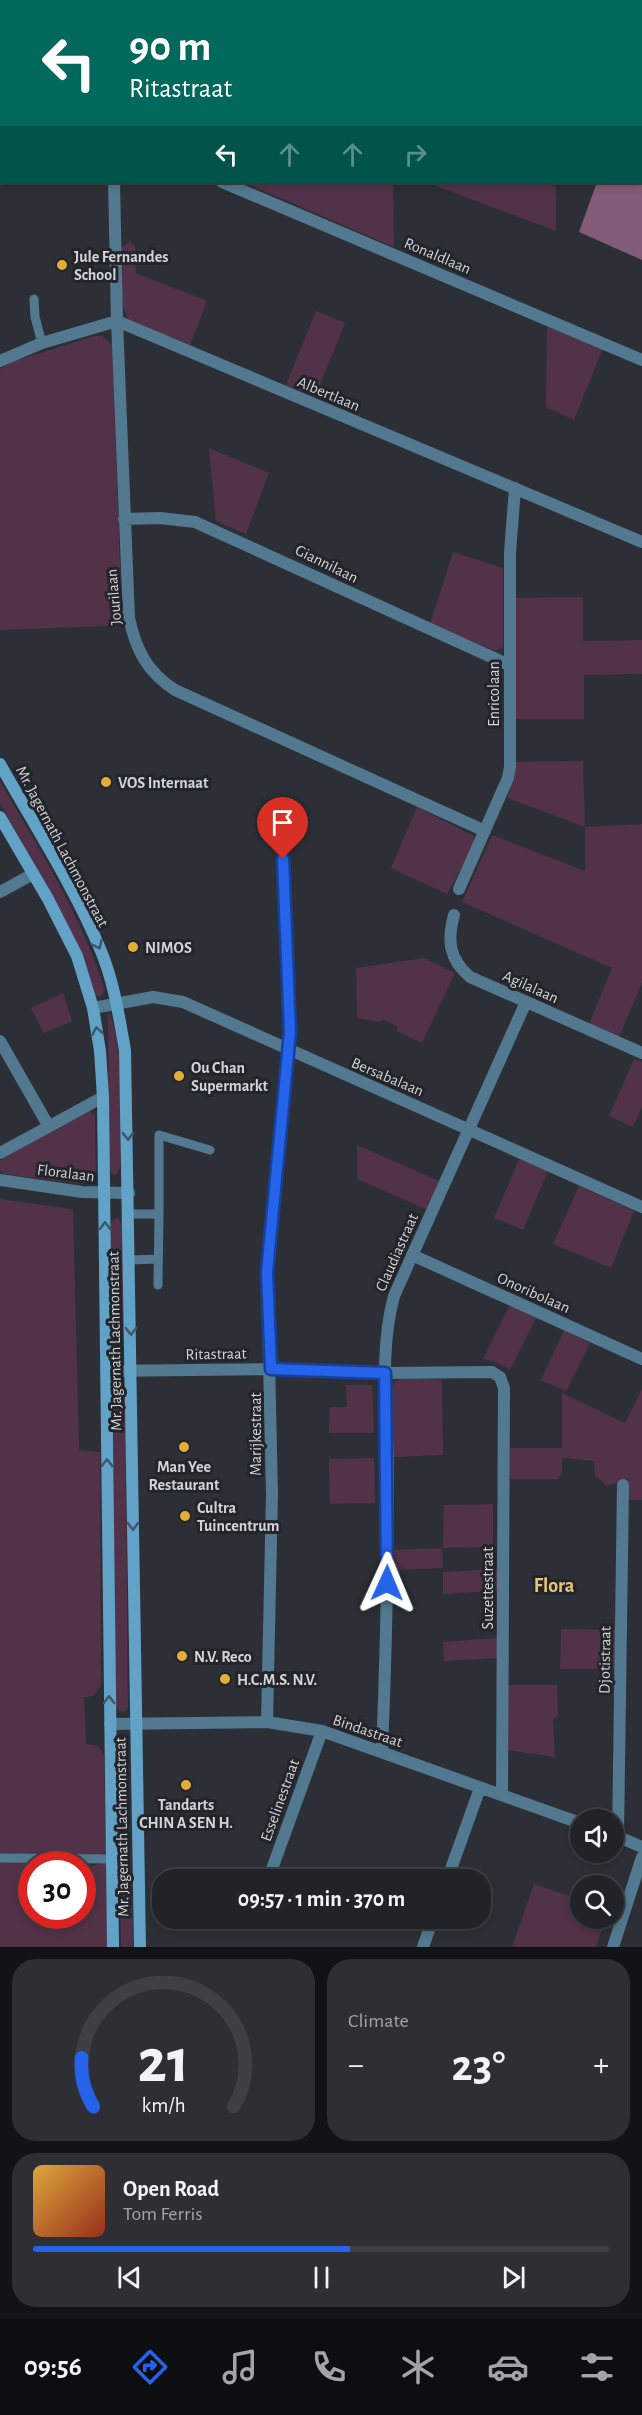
<!DOCTYPE html>
<meta charset="utf-8">
<style>
body{margin:0;font-family:"Alegreya Sans",sans-serif;background:#2d2f34;color:#f1f3f6;height:100vh;display:flex;flex-direction:column;font-size:22px;white-space:nowrap}
*{box-sizing:border-box;margin:0}
p{font-size:20px;color:#a2a4a8}
.icon{flex:none;width:33px;height:33px;fill:none;stroke:currentColor;stroke-width:2;stroke-linecap:round;stroke-linejoin:round}
.map{position:relative;height:1947px;overflow:hidden}
.details{display:flex;flex-direction:column;gap:12px;padding:12px;background:#121316;flex:1}
.details>*{flex:none}
.guide{position:absolute;left:0px;top:0px;width:642px;height:183px;box-shadow:0 3px 9px #0003,0 0 0 2px #3e4045;background:#00695c;color:#fff;overflow:hidden}
.buttons{position:absolute;left:570px;top:1809px;display:grid;gap:12px}
.buttons a{display:grid;place-items:center;width:54px;height:54px;border-radius:50%;background:#212328;box-shadow:0 3px 9px #0003,0 0 0 2px #3e4045;font-size:30px}
.speed{position:absolute;left:18px;top:1851px;display:flex;gap:12px;font-size:30px;font-weight:700;text-align:center}
.speed>*{display:grid;place-content:center;width:78px;height:78px;border-radius:50%;background:#212328;box-shadow:0 3px 9px #0003,0 0 0 2px #3e4045;line-height:1}
.speed .limit{border:9px solid #d22;background:#fff;color:#111}
.pin{position:absolute;display:grid;place-items:center;width:51px;height:51px;color:#fff;margin:-62px -26px;border-radius:50% 50% 50% 0;rotate:-45deg;box-shadow:0 0 6px #0007}
.pin .icon{rotate:45deg}
.me{position:absolute;width:66px;margin:-33px;rotate:1deg;stroke-linejoin:round;filter:drop-shadow(0 0 4px #0008)}
.turn{display:flex;align-items:center;gap:21px;height:126px;padding:0 30px;font-size:27px}
.turn .icon{width:78px;height:78px;stroke-width:2.5}
.turn b{display:block;font-size:42px;line-height:51px}
.lanes{display:flex;align-items:center;height:57px;padding:0 30px;background:#0003;justify-content:center;gap:30px;direction:ltr}
.lanes .off{opacity:.35}
.big{font-size:45px;font-weight:600;line-height:1.1}
.details .tile{flex:1;display:flex;flex-direction:column;justify-content:center;gap:9px;min-width:0;padding:0 21px;border-radius:24px;background:#2d2f34}
.details .dial{align-items:center;gap:0}
.dial svg{height:156px;overflow:visible;fill:none;stroke:#3e4045;stroke-width:7;stroke-linecap:round;text-anchor:middle}
.dial text{fill:#f1f3f6;stroke:none}
.song{display:flex;align-items:center;gap:18px}
.cover{width:72px;height:72px;border-radius:9px;background:linear-gradient(135deg,hsl(40 70% 55%),hsl(10 70% 35%))}
.played{height:6px;border-radius:3px;background:linear-gradient(90deg,#2563eb 55%,#3e4045 55%)}
.keys{display:flex;justify-content:space-around;direction:ltr}
.heat{display:flex;justify-content:space-between;align-items:center;font-size:33px;direction:ltr}
.details .tiles{flex:1;display:grid;gap:12px;grid-template-columns:1fr 1fr}
.tile:last-child{grid-column:span 2}
.trip{position:absolute;left:152px;top:1869px;width:339px;height:60px;border-radius:24px;background:#212328;box-shadow:0 3px 9px #0003,0 0 0 2px #3e4045;font-weight:600;line-height:60px;text-align:center}
.tabs{display:flex;height:96px;justify-content:space-around;align-items:center;background:#0d0e10;color:#a2a4a8}
.tabs .icon{width:42px;height:42px}
.tabs .active{color:#2563eb}
.tabs b{font-size:27px;color:#f1f3f6}
.map>svg:first-child{display:block}
.green{fill:#523249;fill-rule:evenodd}
.forest{fill:#825b76}
.lines{fill:none;stroke-linecap:round;stroke-linejoin:round}
.lane{stroke:#52798f;stroke-width:9}
.street{stroke:#52798f;stroke-width:12}
.secondary{stroke:#61a2c6;stroke-width:12}
.oneway{stroke:#3c5769}
.route-casing{stroke:#184099;stroke-width:15}
.route{stroke:#2563eb;stroke-width:10}
.poi-dot{fill:#e3ae35;stroke:#23252b;stroke-width:2}
.labels{text-anchor:middle;stroke-width:6;stroke-linejoin:round;paint-order:stroke}
.street-label{font-size:16px;fill:#d1d3d7;stroke:#23252b}
.poi-label{font-size:16px;font-weight:bold;fill:#d1d3d7;stroke:#23252b;text-anchor:start}
.quarter-label{font-size:20px;font-weight:bold;fill:#e8c47b;stroke:#23252b}
</style>
<div class="map">
<svg width="642" height="1947" viewBox="0 0 642 1947">
<rect width="100%" height="100%" fill="#2c2f35"/>
<path class="green" d="M0,0h45l-43,2 -2,137z
M243,182h150l1,65z
M436,182h120v49l-120,-45z
M130,241l5,6 1,26 71,28 -17,44 -60,-24c-13,-15 -8,-54 -9,-73z
M316,311l29,12 -30,74 -29,-12z
M547,323l56,25 -29,72 -28,-13z
M94,336h8l10,9 10,275 -13,6 -109,4v-261l12,-7z
M209,448l60,25 -23,61 -30,-13z
M453,552l50,16v79l-8,4 -65,-27z
M583,597v44l59,-1v34l-58,1v44h-68l-1,-121z
M583,761l2,66 57,-3v159l-23,54 -30,-13 23,-56 -150,-66 30,-67 93,36v-44l-78,-29 7,-18 1,-18z
M0,781c39,67 81,134 105,209l-4,7 -6,-2 -40,-93 -55,-99z
M417,807l57,29v9l-27,49 -56,-26z
M424,958l31,15 -33,70 -25,-12 1,-4 -14,-7 -5,2 -22,-4 -1,-50z
M63,993l9,28 -28,12 -13,-25z
M108,1011c17,31 13,120 12,157l-4,7 -4,-1 -3,-5z
M634,1059l8,3v45l-9,20 -24,-11z
M88,1109l7,7 1,53c-2,8 -6,13 -14,15l-78,-10 -4,-3v-10l5,-5z
M357,1145l82,36 -11,29 -71,-31z
M519,1159l29,12 -25,59 -29,-12z
M579,1186l55,25 -23,57 -58,-24z
M0,1199l73,10 6,241 21,2 1,233 -7,11 -10,1 2,47 12,2 6,9 2,96 -3,4 -15,3 1,9 17,-5 2,85h-108zM32,1864h50v52h-50z
M118,1217l5,9 1,115 -2,5 -2,4h-6l-2,-7 -2,-111 2,-12z
M510,1305l26,13 -26,52 -14,-8 -13,-3z
M564,1330l26,13 -24,48 -25,-11z
M403,1378l39,2 1,75 -50,2 -3,-65 4,-10z
M346,1385h26l2,48h-45l1,-26h17z
M119,1389l6,6 3,312 -4,6 -6,-3 -3,-11 -2,-302z
M642,1389v111h-13l-1,-21 -21,7 -12,-10 -1,-15 -32,-3v16l-5,5h-47v-31h52v-55l63,30z
M374,1458l1,45 -45,1 -1,-45z
M493,1504v43l-50,1 1,-43z
M442,1548l1,20 -51,2v-20z
M497,1569v22l-54,3v-22z
M561,1629l55,1 -1,39h-55z
M497,1638v20l-53,3 -1,-19z
M508,1685h49l1,30 -5,5 2,37 -48,-7z
M122,1744l4,2 2,7 5,194h-12l-5,-196z
M534,1884l46,16v18l25,1 -9,28h-84z"/>
<path class="forest" d="M641,166l1,1v93l-63,-28 18,-50h43z"/>
<g class="lines">
<path class="lane" d="M34,299l1,18 7,26
M129,1214h30v-79l51,15
M130,1260l28,-1
M158,1285l1,-71
M0,1858l112,1"/>
<path class="street" d="M110,0v2
M277,0l3,2
M640,157l2,1
M114,182l3,139 12,297c7,32 18,54 46,72l310,141
M222,182l420,178
M0,361l42,-18 75,-22 525,221
M124,519l36,-1 35,4 314,143
M459,889l49,-111 2,-11v-214l5,-65
M0,892l33,-18
M454,915c-7,26 -5,44 16,62l172,76
M93,1008l60,-11 30,5 459,205
M0,1041l48,84
M0,1153l103,-56
M0,1180l82,12 47,1
M412,1255l230,104
M106,1371l165,-2 114,4 107,-1 8,5 4,11 -2,407
M267,1722l5,-228 -5,-222 22,-240 -6,-173
M110,1724l157,-2 55,9 258,92
M382,1751c4,-94 6,-188 6,-283 -1,-57 -9,-117 6,-172l132,-294
M614,1835l28,12
M618,1837l5,-352
M268,1880l54,-149
M447,1880l33,-92
M423,1947l10,-29
M613,1947l29,-90"/>
<path class="secondary" d="M0,764c34,61 74,122 101,187 13,31 18,66 24,99l15,897
M0,817l48,82 29,57 16,52 7,43 3,46 10,850"/>
</g>
<defs><path id="oneway-chevron" d="M-2-3.5L2.5 0L-2 3.5" fill="none" stroke-width="1.6" stroke-linecap="round" stroke-linejoin="round" transform="scale(1.5)"/></defs>
<g class="oneway">
<use href="#oneway-chevron" transform="translate(98 945) rotate(65)"/>
<use href="#oneway-chevron" transform="translate(97 1031) rotate(-100)"/>
<use href="#oneway-chevron" transform="translate(128 1136) rotate(89)"/>
<use href="#oneway-chevron" transform="translate(105 1226) rotate(-91)"/>
<use href="#oneway-chevron" transform="translate(131 1331) rotate(89)"/>
<use href="#oneway-chevron" transform="translate(107 1463) rotate(-90)"/>
<use href="#oneway-chevron" transform="translate(133 1526) rotate(89)"/>
<use href="#oneway-chevron" transform="translate(109 1700) rotate(-91)"/>
</g>
<g class="lines">
<g class="route-casing">
<path id="route" d="M283,859l7,173 -23,240 4,97 114,4 2,210"/>
</g>
<use href="#route" class="route"/>
</g>
<g class="poi-dot">
<circle cx="62" cy="265" r="6"/>
<circle cx="106" cy="782" r="6"/>
<circle cx="133" cy="947" r="6"/>
<circle cx="179" cy="1076" r="6"/>
<circle cx="184" cy="1447" r="6"/>
<circle cx="185" cy="1516" r="6"/>
<circle cx="182" cy="1656" r="6"/>
<circle cx="225" cy="1679" r="6"/>
<circle cx="186" cy="1785" r="6"/>
</g>
<g class="labels">
<g class="street-label">
<text transform="translate(438 255) rotate(23)" y="6">Ronaldlaan</text>
<text transform="translate(329 393) rotate(23)" y="6">Albertlaan</text>
<text transform="translate(327 563) rotate(26)" y="6">Giannilaan</text>
<text transform="translate(113 597) rotate(-95)" y="6">Jourilaan</text>
<text transform="translate(493 694) rotate(-90)" y="6">Enricolaan</text>
<text transform="translate(63 846) rotate(62)" y="6">Mr. Jagernath Lachmonstraat</text>
<text transform="translate(531 986) rotate(24)" y="6">Agilalaan</text>
<text transform="translate(388 1076) rotate(23)" y="6">Bersabalaan</text>
<text transform="translate(66 1172) rotate(7)" y="6">Floralaan</text>
<text transform="translate(396 1252) rotate(-66)" y="6">Claudiastraat</text>
<text transform="translate(534 1292) rotate(24)" y="6">Onoribolaan</text>
<text transform="translate(114 1341) rotate(-91)" y="6">Mr. Jagernath Lachmonstraat</text>
<text transform="translate(216 1353) rotate(-1)" y="6">Ritastraat</text>
<text transform="translate(255 1434) rotate(-90)" y="6">Marijkestraat</text>
<text transform="translate(487 1588) rotate(-90)" y="6">Suzettestraat</text>
<text transform="translate(604 1660) rotate(-89)" y="6">Djotistraat</text>
<text transform="translate(368 1730) rotate(19)" y="6">Bindastraat</text>
<text transform="translate(279 1800) rotate(-70)" y="6">Esselinestraat</text>
<text transform="translate(121 1827) rotate(-91)" y="6">Mr. Jagernath Lachmonstraat</text>
</g>
<g class="poi-label">
<text x="74" y="262">Jule Fernandes<tspan x="74" dy="18">School</tspan></text>
<text x="118" y="788">VOS Internaat</text>
<text x="145" y="953">NIMOS</text>
<text x="191" y="1073">Ou Chan<tspan x="191" dy="18">Supermarkt</tspan></text>
<text x="184" y="1472" text-anchor="middle">Man Yee<tspan x="184" dy="18">Restaurant</tspan></text>
<text x="197" y="1513">Cultra<tspan x="197" dy="18">Tuincentrum</tspan></text>
<text x="194" y="1662">N.V. Reco</text>
<text x="237" y="1685">H.C.M.S. N.V.</text>
<text x="186" y="1810" text-anchor="middle">Tandarts<tspan x="186" dy="18">CHIN A SEN H.</tspan></text>
</g>
<g class="quarter-label">
<text x="554" y="1592">Flora</text>
</g>
</g>
</svg>
<div class="buttons">
<a><svg class="icon" aria-label="sound" viewBox="0 0 24 24"><path d="M4 9h4l5-4v14l-5-4H4zM17 9q2 3 0 6"/></svg></a>
<a><svg class="icon" aria-label="search" viewBox="0 0 24 24"><circle cx="10" cy="10" r="6"/><path d="M15 15l6 6"/></svg></a>
</div>
<div class="speed"><div class="limit">30</div></div>
<div class="pin" style="left:283px;top:859px;background:#d93025"><svg class="icon" aria-label="arrive" viewBox="0 0 24 24"><path d="M6 21V4h12l-3 4 3 4H6"/></svg></div>
<svg class="me" style="left:387px;top:1583px" viewBox="-20 -20 40 40"><path d="M0-17L14 15 0 8-14 15z" fill="#2563eb" stroke="#fff" stroke-width="4"/></svg>
<div class="trip">09:57 · 1 min · 370 m</div>
<div class="guide">
<div class="turn"><svg class="icon" aria-label="left" viewBox="0 0 24 24"><path d="M17 20v-9H6M10 6l-5 5 5 5"/></svg><div><b>90 m</b>Ritastraat</div></div>
<div class="lanes"><svg class="icon" aria-label="left" viewBox="0 0 24 24"><path d="M17 20v-9H6M10 6l-5 5 5 5"/></svg><svg class="icon off" aria-label="ahead" viewBox="0 0 24 24"><path d="M12 20V5M6 11l6-6 6 6"/></svg><svg class="icon off" aria-label="ahead" viewBox="0 0 24 24"><path d="M12 20V5M6 11l6-6 6 6"/></svg><svg class="icon off" aria-label="right" viewBox="0 0 24 24"><path d="M7 20v-9h11M14 6l5 5-5 5"/></svg></div>
</div>
</div>
<section class="details">
<div class="tiles">
<div class="tile dial"><svg viewBox="0 0 100 80">
<path d="M14 69A42 42 0 1 1 86 69"/>
<path d="M14 69A42 42 0 0 1 8 44" stroke="#2563eb"/>
<text x="50" y="56" font-size="32" font-weight="700">21</text>
<text x="50" y="72" font-size="11">km/h</text>
</svg></div>
<div class="tile"><p>Climate</p>
<div class="heat"><a>−</a><b class="big">23°</b><a>+</a></div>
</div>
<div class="tile">
<div class="song"><i class="cover"></i><div><b>Open Road</b><p>Tom Ferris</p></div></div>
<div class="played"></div>
<div class="keys"><svg class="icon" aria-label="previous" viewBox="0 0 24 24"><path d="M18 5L8 12l10 7zM5 5v14"/></svg><svg class="icon" aria-label="pause" viewBox="0 0 24 24"><path d="M8 5v14M16 5v14"/></svg><svg class="icon" aria-label="next" viewBox="0 0 24 24"><path d="M6 5l10 7-10 7zM19 5v14"/></svg></div>
</div>
</div>
</section>
<nav class="tabs">
<b>09:56</b>
<svg class="icon active" aria-label="directions" viewBox="0 0 24 24"><path d="M12 3l9 9-9 9-9-9zM9 14v-3h6M13 9l2 2-2 2"/></svg>
<svg class="icon" aria-label="music" viewBox="0 0 24 24"><path d="M9 18V5l10-2v13"/><circle cx="6" cy="18" r="3"/><circle cx="16" cy="16" r="3"/></svg>
<svg class="icon" aria-label="phone" viewBox="0 0 24 24"><path d="M5 4h4l2 5-3 2q2 4 5 5l2-3 5 2v4C11 20 4 13 5 4z"/></svg>
<svg class="icon" aria-label="climate" viewBox="0 0 24 24"><path d="M12 3v18M4 7l16 10M4 17L20 7"/></svg>
<svg class="icon" aria-label="car" viewBox="0 0 24 24"><path d="M5 17H2v-5l4-1 3-4h7l3 4 3 1v5h-3M9 17h6M6 11h13"/><circle cx="7" cy="17" r="2"/><circle cx="17" cy="17" r="2"/></svg>
<svg class="icon" aria-label="filters" viewBox="0 0 24 24"><path d="M4 7h16M4 17h16"/><circle cx="9" cy="7" r="2"/><circle cx="15" cy="17" r="2"/></svg>
</nav>
